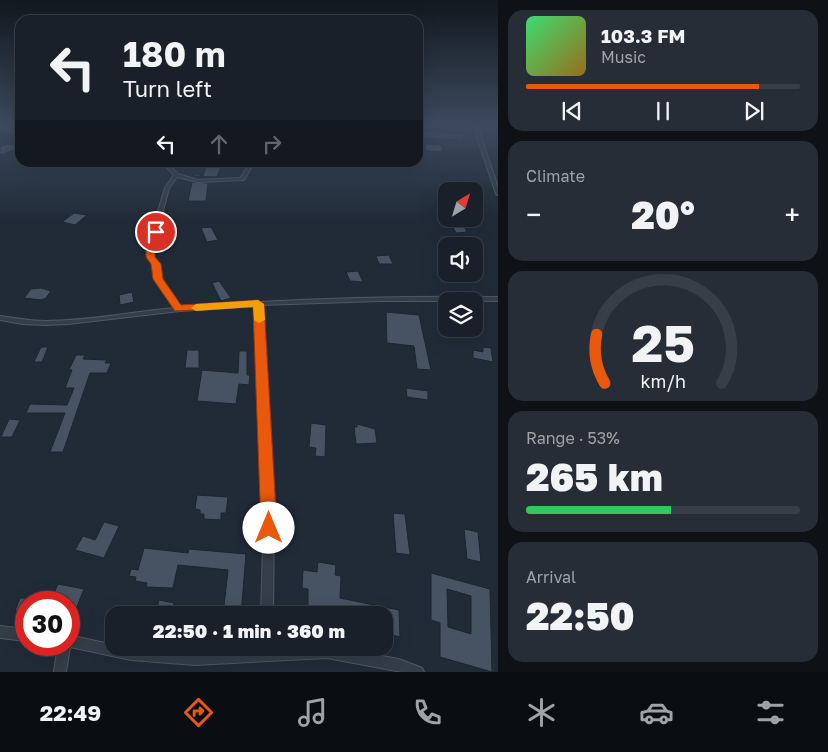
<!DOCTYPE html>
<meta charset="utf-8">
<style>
body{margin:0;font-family:"Golos Text",sans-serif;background:#262d36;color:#f1f3f6;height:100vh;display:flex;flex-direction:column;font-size:19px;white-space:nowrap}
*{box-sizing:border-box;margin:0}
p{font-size:16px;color:#9fa3a8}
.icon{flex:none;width:28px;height:28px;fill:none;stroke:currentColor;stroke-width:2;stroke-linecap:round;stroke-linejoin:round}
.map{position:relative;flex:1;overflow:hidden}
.panel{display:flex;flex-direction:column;gap:10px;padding:10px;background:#0e1217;width:330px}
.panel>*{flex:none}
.hud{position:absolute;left:15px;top:15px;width:408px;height:152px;border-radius:15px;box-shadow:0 5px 20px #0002,0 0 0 1px #373e47;background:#19202a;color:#f1f3f6;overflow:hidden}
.needle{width:32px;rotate:38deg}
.buttons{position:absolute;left:438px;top:182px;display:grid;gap:10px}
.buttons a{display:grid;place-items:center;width:45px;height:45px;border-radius:10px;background:#19202a;box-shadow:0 5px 20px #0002,0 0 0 1px #373e47;font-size:25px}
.speed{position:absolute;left:15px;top:591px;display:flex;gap:10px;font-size:25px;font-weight:700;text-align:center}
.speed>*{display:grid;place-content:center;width:65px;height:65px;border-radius:50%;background:#19202a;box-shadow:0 5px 20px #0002,0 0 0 1px #373e47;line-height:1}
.speed .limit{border:8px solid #d22;background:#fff;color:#111}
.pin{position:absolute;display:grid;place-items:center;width:42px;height:42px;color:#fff;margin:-21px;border:2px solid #fff;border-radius:50%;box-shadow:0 1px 5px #0007}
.me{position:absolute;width:55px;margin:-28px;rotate:0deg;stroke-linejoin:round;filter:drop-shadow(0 0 4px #0008)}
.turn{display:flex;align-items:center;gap:18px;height:105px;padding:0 25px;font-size:22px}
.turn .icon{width:65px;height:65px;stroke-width:2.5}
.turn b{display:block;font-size:35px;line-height:42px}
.lanes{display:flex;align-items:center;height:48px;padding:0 25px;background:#0003;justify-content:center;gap:25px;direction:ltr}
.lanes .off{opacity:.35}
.big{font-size:38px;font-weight:800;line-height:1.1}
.panel .widget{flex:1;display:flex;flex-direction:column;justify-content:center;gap:8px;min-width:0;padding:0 18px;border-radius:15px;background:#262d36}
.panel .dial{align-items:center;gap:0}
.dial svg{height:130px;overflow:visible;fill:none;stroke:#373e47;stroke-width:7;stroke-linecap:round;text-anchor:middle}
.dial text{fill:#f1f3f6;stroke:none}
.song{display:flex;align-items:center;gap:15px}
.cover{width:60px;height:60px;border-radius:8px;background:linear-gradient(135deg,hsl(140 70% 55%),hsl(40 70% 35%))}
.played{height:5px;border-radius:2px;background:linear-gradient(90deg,#ea580c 85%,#373e47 85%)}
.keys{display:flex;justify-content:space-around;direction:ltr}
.heat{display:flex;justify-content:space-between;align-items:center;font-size:28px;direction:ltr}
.charge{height:8px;border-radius:4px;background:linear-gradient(90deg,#34c759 53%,#373e47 0)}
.trip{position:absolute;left:105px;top:606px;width:288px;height:50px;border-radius:15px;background:#19202a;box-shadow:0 5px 20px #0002,0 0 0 1px #373e47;font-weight:800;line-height:50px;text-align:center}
.dock{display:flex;height:80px;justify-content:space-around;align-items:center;background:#0a0d11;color:#9fa3a8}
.dock .icon{width:35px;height:35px}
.dock .on{color:#ea580c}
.dock b{font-size:22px;color:#f1f3f6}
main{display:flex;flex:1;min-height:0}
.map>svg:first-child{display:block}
.building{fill:#475362;stroke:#1c242f;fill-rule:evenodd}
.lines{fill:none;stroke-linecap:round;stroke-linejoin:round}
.street-casing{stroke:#4f5863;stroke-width:2}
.street{fill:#343d48;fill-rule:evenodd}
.route{fill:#ea580c;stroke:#983908}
.slow{fill:#f59e0b}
</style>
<main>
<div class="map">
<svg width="498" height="672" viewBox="0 0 498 672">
<rect width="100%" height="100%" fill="#212b38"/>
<path class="building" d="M6,144l14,2v2l-20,7v-8z
M425,144l16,1 2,7 -17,-1z
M208,162l14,2 -5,13 -24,-1 3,-2 7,2z
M192,182l16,1 -2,18h-18z
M74,213l13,2 -12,10 -13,-3z
M450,222h12l5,10 -11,1z
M211,227l7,13 -11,2 -6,-14z
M389,255l4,9h-14l-3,-8z
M358,271l5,11 -13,-1 -4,-9z
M219,281l12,17 -10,3 -9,-18z
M41,288l10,3 -5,7 -5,2 -17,-2 7,-9z
M132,292l2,10 -14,3 -1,-10z
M386,312l33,3 12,55 -14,-1 -3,-23 -27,-3z
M41,347h7l-6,15h-8z
M483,347l8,1 2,14 -20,-4v-8l10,2z
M187,350h12v18h-14z
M239,351h8v24h3l-1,10 -10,-1 -3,20 -39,-3 5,-31 36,3z
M76,355h9l-2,4 24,1 -2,3h6l-4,10h-17l-27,79h-13l15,-39h-39l4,-9 37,1 7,-17h-9l7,-18h-3z
M406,388l22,3v9l-21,-3z
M9,419l11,1 -8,17h-11z
M311,423l15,2 -1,32 -10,-1 1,-8 -7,-1z
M357,424l18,5 2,14 -21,1 -2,-17h3z
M197,495l31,2 -2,16h-5v7l-17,-1v-5h-4v-4l-5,-1z
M393,513l12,1 5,41 -14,-2z
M104,522l15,4 -15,32 -29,-8 8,-14 12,4z
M464,529l14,3 3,30 -14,-3z
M144,548l44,5 1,-4 57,5 -5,61h-18l5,-45 -50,-5 -5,23 -27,-1 1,-4 -12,-2 1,-4 -7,-1 2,-7 7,1z
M318,562l18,3 -1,10 6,1 -1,22 59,12 1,27 -16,-4v-18h-76v-26l-6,-1 1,-18 14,2z
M431,573l59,16 2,83 -52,-15v-34l-9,-3zM447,589l24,7v38l-23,-7z
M58,584l26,5 -15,38v-25h-19z
M20,598h6v13h-11z
M159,600l15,3 -3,12h-16z"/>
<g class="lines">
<g class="street-casing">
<path id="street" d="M473,125h4l21,62v8l-2,-1z
M0,128l20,4v2l-20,-4z
M418,133l42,3 2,1 -2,1 -42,-3z
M162,162h5l11,12 20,6 42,-2 2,-2 8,-14h4l-8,15 -3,3 -45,2 -21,-5 -8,11 -16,60v9l6,7 2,15 19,28c106,-8 212,-11 318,-10v4h-119l-118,4 13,205 -1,105h-12l3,-105 -9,-204 -75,5 -112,13 -23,1 -23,-1 -22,-4v-4c15,2 31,5 46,5 43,0 85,-9 128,-13l-19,-29 -2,-15 -6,-7v-9l18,-60 9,-13z
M0,626l26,3v12l-26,-3z
M69,635l45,10v3h14l67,5 65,-3v-2h12v1l63,-1 64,11 23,9 2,4h-22l-75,-14 -132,7 -64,-5 -61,-13 -4,25h-12l4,-27h11z"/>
</g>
<use href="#street" class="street"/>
</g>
<linearGradient id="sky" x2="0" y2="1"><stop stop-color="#12181f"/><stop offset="0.57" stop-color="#3d4a5e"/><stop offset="1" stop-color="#3d4a5e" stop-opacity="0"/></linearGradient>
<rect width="498" height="219" fill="url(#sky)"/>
<path class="route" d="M156,229l5,3 -6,16v9l6,7 2,15 18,26 77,-5 6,4 13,224 -3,5 -5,3 -6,-3 -2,-5 -8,-221 -78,4 -22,-32 -2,-15 -5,-7v-9l6,-16z"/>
<path class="slow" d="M258,300l6,4 1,16 -6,3 -5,-3 -1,-13 -57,4 -5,-3 5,-4z"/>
</svg>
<div class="buttons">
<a><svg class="needle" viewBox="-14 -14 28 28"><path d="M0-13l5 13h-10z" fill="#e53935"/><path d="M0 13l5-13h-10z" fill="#9fa3a8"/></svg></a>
<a><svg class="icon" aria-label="sound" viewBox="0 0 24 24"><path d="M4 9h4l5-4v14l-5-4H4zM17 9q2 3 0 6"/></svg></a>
<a><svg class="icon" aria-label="layers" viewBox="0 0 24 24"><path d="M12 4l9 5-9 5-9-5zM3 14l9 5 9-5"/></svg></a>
</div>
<div class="speed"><div class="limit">30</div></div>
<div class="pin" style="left:156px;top:232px;background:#d93025"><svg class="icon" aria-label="arrive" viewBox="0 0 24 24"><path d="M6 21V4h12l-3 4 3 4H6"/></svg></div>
<svg class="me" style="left:269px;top:528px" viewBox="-20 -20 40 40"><circle r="19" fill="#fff"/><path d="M0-13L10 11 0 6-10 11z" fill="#ea580c"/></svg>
<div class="trip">22:50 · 1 min · 360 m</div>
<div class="hud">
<div class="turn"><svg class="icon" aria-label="left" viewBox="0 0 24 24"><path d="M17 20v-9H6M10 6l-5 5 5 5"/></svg><div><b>180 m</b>Turn left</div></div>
<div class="lanes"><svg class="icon" aria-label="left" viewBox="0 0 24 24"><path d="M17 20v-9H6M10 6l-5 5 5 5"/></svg><svg class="icon off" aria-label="ahead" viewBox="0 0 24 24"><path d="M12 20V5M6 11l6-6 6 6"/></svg><svg class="icon off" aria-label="right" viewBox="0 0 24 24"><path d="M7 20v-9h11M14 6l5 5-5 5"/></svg></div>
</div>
</div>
<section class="panel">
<div class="widget">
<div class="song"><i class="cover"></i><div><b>103.3 FM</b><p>Music</p></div></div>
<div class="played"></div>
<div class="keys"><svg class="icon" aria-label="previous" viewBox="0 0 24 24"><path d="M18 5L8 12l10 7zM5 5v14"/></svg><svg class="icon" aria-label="pause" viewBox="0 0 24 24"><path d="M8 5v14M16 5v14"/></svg><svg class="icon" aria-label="next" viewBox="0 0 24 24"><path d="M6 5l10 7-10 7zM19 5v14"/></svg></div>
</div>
<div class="widget"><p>Climate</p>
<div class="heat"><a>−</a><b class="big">20°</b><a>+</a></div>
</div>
<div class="widget dial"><svg viewBox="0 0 100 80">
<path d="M14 69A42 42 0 1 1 86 69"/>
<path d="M14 69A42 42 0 0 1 9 39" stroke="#ea580c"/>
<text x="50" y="56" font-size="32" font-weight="700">25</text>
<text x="50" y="72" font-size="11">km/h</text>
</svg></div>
<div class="widget"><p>Range · 53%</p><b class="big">265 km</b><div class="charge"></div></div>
<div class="widget"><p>Arrival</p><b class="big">22:50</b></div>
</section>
</main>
<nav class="dock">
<b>22:49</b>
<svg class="icon on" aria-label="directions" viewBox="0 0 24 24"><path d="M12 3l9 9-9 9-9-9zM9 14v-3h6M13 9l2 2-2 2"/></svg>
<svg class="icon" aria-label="music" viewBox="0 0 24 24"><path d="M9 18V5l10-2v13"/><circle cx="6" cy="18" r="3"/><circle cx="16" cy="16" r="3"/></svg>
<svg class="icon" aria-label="phone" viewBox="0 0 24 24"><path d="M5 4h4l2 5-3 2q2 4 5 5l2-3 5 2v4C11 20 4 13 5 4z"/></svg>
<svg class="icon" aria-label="climate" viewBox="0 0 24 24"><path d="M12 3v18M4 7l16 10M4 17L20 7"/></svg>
<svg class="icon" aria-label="car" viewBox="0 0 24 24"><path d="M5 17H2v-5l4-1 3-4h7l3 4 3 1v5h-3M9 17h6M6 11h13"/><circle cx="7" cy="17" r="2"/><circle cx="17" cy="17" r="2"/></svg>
<svg class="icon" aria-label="filters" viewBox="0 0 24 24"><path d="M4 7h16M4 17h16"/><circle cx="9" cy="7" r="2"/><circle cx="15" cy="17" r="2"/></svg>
</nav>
